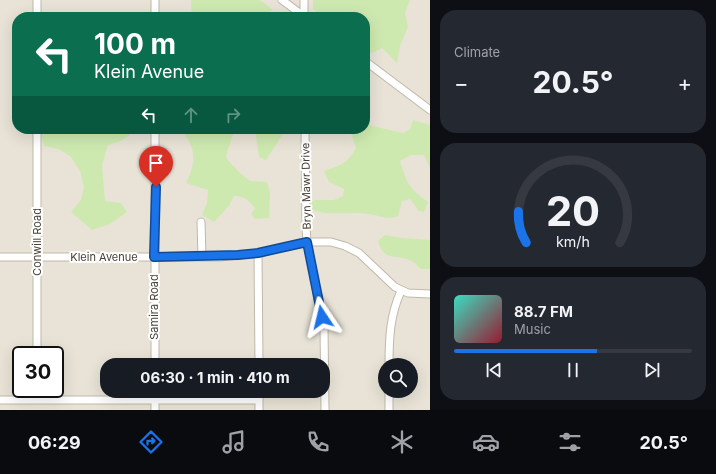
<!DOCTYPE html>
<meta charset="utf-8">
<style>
body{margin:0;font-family:Inter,sans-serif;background:#242831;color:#f1f3f6;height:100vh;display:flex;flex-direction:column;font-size:15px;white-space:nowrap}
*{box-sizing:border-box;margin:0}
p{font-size:13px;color:#9ea1a6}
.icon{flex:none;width:22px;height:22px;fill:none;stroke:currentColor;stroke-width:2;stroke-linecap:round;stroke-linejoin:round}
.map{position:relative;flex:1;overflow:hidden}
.details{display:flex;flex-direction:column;gap:10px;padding:10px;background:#0d0f14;width:286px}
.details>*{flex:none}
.banner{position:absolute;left:12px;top:12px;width:358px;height:122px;border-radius:16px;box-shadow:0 4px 16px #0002;background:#0b6e4f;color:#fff;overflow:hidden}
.tools{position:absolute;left:378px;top:358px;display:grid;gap:8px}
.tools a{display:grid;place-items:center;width:40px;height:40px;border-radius:50%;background:#171b24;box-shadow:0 4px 16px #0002;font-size:20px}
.speed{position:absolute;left:12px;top:346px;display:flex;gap:8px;font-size:20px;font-weight:700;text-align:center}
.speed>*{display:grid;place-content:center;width:52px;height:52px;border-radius:50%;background:#171b24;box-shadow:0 4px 16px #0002;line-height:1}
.speed .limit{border:2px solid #111;border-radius:6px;background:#fff;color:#111}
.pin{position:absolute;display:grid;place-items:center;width:34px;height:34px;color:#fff;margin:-41px -17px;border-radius:50% 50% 50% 0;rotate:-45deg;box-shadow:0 0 4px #0007}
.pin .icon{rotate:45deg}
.me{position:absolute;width:44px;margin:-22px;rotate:350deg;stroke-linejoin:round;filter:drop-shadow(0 0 3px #0008)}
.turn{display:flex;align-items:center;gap:14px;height:84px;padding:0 16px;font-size:18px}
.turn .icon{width:52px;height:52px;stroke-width:2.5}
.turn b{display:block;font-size:28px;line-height:34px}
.lanes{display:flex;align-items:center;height:38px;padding:0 16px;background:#0003;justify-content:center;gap:20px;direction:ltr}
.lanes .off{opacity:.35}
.big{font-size:30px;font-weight:700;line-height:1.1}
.details .widget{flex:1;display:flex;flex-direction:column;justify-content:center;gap:6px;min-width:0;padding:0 14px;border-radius:16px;background:#242831}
.details .dial{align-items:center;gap:0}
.dial svg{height:104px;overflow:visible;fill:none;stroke:#363941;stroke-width:7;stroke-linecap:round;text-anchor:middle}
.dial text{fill:#f1f3f6;stroke:none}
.song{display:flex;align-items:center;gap:12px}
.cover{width:48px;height:48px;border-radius:6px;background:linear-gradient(135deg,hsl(170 70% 55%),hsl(350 70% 35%))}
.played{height:4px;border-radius:2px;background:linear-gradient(90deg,#1a73e8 60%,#363941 60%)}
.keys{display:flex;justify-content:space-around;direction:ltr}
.heat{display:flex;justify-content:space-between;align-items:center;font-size:22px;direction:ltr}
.trip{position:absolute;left:100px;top:358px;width:230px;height:40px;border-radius:16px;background:#171b24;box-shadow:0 4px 16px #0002;font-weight:700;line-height:40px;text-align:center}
.menu{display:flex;height:64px;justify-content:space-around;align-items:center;background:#090b0e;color:#9ea1a6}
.menu .icon{width:28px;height:28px}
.menu .active{color:#1a73e8}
.menu b{font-size:18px;color:#f1f3f6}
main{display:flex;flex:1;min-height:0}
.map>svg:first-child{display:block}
.residential{fill:#e8e3d6;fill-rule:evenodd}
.green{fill:#cee9b0}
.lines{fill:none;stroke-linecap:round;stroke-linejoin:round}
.minor-casing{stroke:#c0b9aa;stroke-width:9}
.minor{stroke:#fff;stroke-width:7}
.route-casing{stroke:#114b97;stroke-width:10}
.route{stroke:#1a73e8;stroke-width:7}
.labels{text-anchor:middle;stroke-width:4;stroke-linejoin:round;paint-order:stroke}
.street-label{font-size:11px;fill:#484136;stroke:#fff}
</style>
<main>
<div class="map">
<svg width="430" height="410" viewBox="0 0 430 410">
<rect width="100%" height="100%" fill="#f4f1e8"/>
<path class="residential" d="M0,0h430v410h-430zM17,17h348v112h-348zM21,355h34v34h-34zM107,365h216v26h-216zM385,365h26v26h-26z"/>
<path class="green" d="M191,0h69l13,10 -14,7h-67z
M313,0h97l-5,13 3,14 -8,19 -3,17 -15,-15 -10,5 -7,-3v-33h-42l-10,-8z
M365,119l7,7 31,7 7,-4 3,-9 17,5v43l-6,-13h-13l-11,6c7,23 9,27 28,41l-4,10 -5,-1 -9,-12 -8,2 -4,15c-12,5 -18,-1 -30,-2 -17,-3 -35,2 -51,-3 -5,-1 -7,-3 -9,-7l7,-4h19l9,-4 1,-7 -15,-7 -5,-11c17,-6 23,-7 32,-23l-5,-15 -7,-4h21z
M74,129h56v6l-9,6 -13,4 -6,20 3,36 16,2 6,9 -17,12 -18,6 -21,-18 10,-12 3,-13 -4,-16 -9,-14 -12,-8 -15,-3 -4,-16 21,1z
M181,129h54l-7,20 -2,9 13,14 11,9 17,1 3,11 -1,25 -14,1 -4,-5 4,-6c-6,-8 -11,-12 -21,-12l-5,10 -15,16 -12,-7 5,-12 1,-13 -22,-7c7,-14 10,-26 4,-40 -2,-5 -7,-9 -9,-14z
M255,129h31l-20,31 -7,-3z
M385,235l17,3 28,2v29h-9c-3,-2 -6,-7 -10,-8 -15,-8 -27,2 -33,-20z"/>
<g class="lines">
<g class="minor-casing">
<path id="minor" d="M37,0v17
M155,0v17
M282,0l23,17
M304,17v-17
M365,61l65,49
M37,129v226
M305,129l1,98 1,15 17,85 1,83
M201,222l1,35
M258,253l1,112
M0,257h219l39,-4 49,-11h24l14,4 14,7 36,34 13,6 22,1
M155,365v-236
M389,365c0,-27 1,-50 12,-74
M155,391v19
M259,391v19
M389,391v19
M0,400h259
M37,400v-11"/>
</g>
<use href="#minor" class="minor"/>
</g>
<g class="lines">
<g class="route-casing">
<path id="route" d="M156,187l-2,70 84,-2 20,-2 49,-11 15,75"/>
</g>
<use href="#route" class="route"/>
</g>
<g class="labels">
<g class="street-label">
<text transform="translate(306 186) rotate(-91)" y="4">Bryn Mawr Drive</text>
<text transform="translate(37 242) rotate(-90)" y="4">Conwill Road</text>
<text x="104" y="261">Klein Avenue</text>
<text transform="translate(154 307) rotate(-90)" y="4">Samira Road</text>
</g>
</g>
</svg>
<div class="tools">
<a><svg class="icon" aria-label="search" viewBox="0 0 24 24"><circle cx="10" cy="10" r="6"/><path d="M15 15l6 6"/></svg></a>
</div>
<div class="speed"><div class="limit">30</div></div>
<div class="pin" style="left:156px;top:187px;background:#d93025"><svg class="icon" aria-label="arrive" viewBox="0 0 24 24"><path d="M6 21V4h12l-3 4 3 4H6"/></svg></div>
<svg class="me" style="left:322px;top:317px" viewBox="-20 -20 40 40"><path d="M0-17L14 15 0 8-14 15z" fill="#1a73e8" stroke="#fff" stroke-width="4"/></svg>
<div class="trip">06:30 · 1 min · 410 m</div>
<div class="banner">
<div class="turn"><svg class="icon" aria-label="left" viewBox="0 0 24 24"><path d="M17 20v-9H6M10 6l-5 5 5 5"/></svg><div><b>100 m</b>Klein Avenue</div></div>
<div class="lanes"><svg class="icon" aria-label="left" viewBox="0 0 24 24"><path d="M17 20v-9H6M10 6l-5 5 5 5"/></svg><svg class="icon off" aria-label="ahead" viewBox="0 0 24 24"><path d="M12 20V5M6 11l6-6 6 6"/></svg><svg class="icon off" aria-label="right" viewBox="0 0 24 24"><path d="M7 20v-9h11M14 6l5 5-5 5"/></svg></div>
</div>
</div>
<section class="details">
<div class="widget"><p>Climate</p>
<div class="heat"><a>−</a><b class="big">20.5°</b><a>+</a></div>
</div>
<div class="widget dial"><svg viewBox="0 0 100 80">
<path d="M14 69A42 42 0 1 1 86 69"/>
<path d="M14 69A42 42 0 0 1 8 45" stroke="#1a73e8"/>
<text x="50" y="56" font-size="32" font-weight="700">20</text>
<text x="50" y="72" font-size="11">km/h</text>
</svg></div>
<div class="widget">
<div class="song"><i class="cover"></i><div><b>88.7 FM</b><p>Music</p></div></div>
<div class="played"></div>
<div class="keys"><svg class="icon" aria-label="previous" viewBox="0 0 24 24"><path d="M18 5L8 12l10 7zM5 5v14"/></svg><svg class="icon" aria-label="pause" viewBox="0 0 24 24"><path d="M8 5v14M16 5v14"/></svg><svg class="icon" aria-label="next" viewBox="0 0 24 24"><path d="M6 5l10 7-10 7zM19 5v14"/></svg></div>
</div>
</section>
</main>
<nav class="menu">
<b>06:29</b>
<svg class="icon active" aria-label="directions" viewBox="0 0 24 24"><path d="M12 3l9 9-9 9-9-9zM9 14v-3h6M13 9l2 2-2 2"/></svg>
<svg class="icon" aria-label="music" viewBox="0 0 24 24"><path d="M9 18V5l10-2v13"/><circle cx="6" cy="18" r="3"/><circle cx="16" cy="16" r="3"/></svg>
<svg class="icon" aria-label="phone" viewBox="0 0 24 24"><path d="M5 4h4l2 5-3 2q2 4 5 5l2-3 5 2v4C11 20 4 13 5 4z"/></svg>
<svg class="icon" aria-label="climate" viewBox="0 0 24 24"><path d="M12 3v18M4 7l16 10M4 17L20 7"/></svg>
<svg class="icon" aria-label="car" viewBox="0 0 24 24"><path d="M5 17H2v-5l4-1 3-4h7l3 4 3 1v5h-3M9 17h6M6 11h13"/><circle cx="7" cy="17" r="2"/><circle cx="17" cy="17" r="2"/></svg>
<svg class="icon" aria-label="filters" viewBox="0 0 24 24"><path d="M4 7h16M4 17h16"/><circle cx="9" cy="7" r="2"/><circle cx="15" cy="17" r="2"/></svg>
<b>20.5°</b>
</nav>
